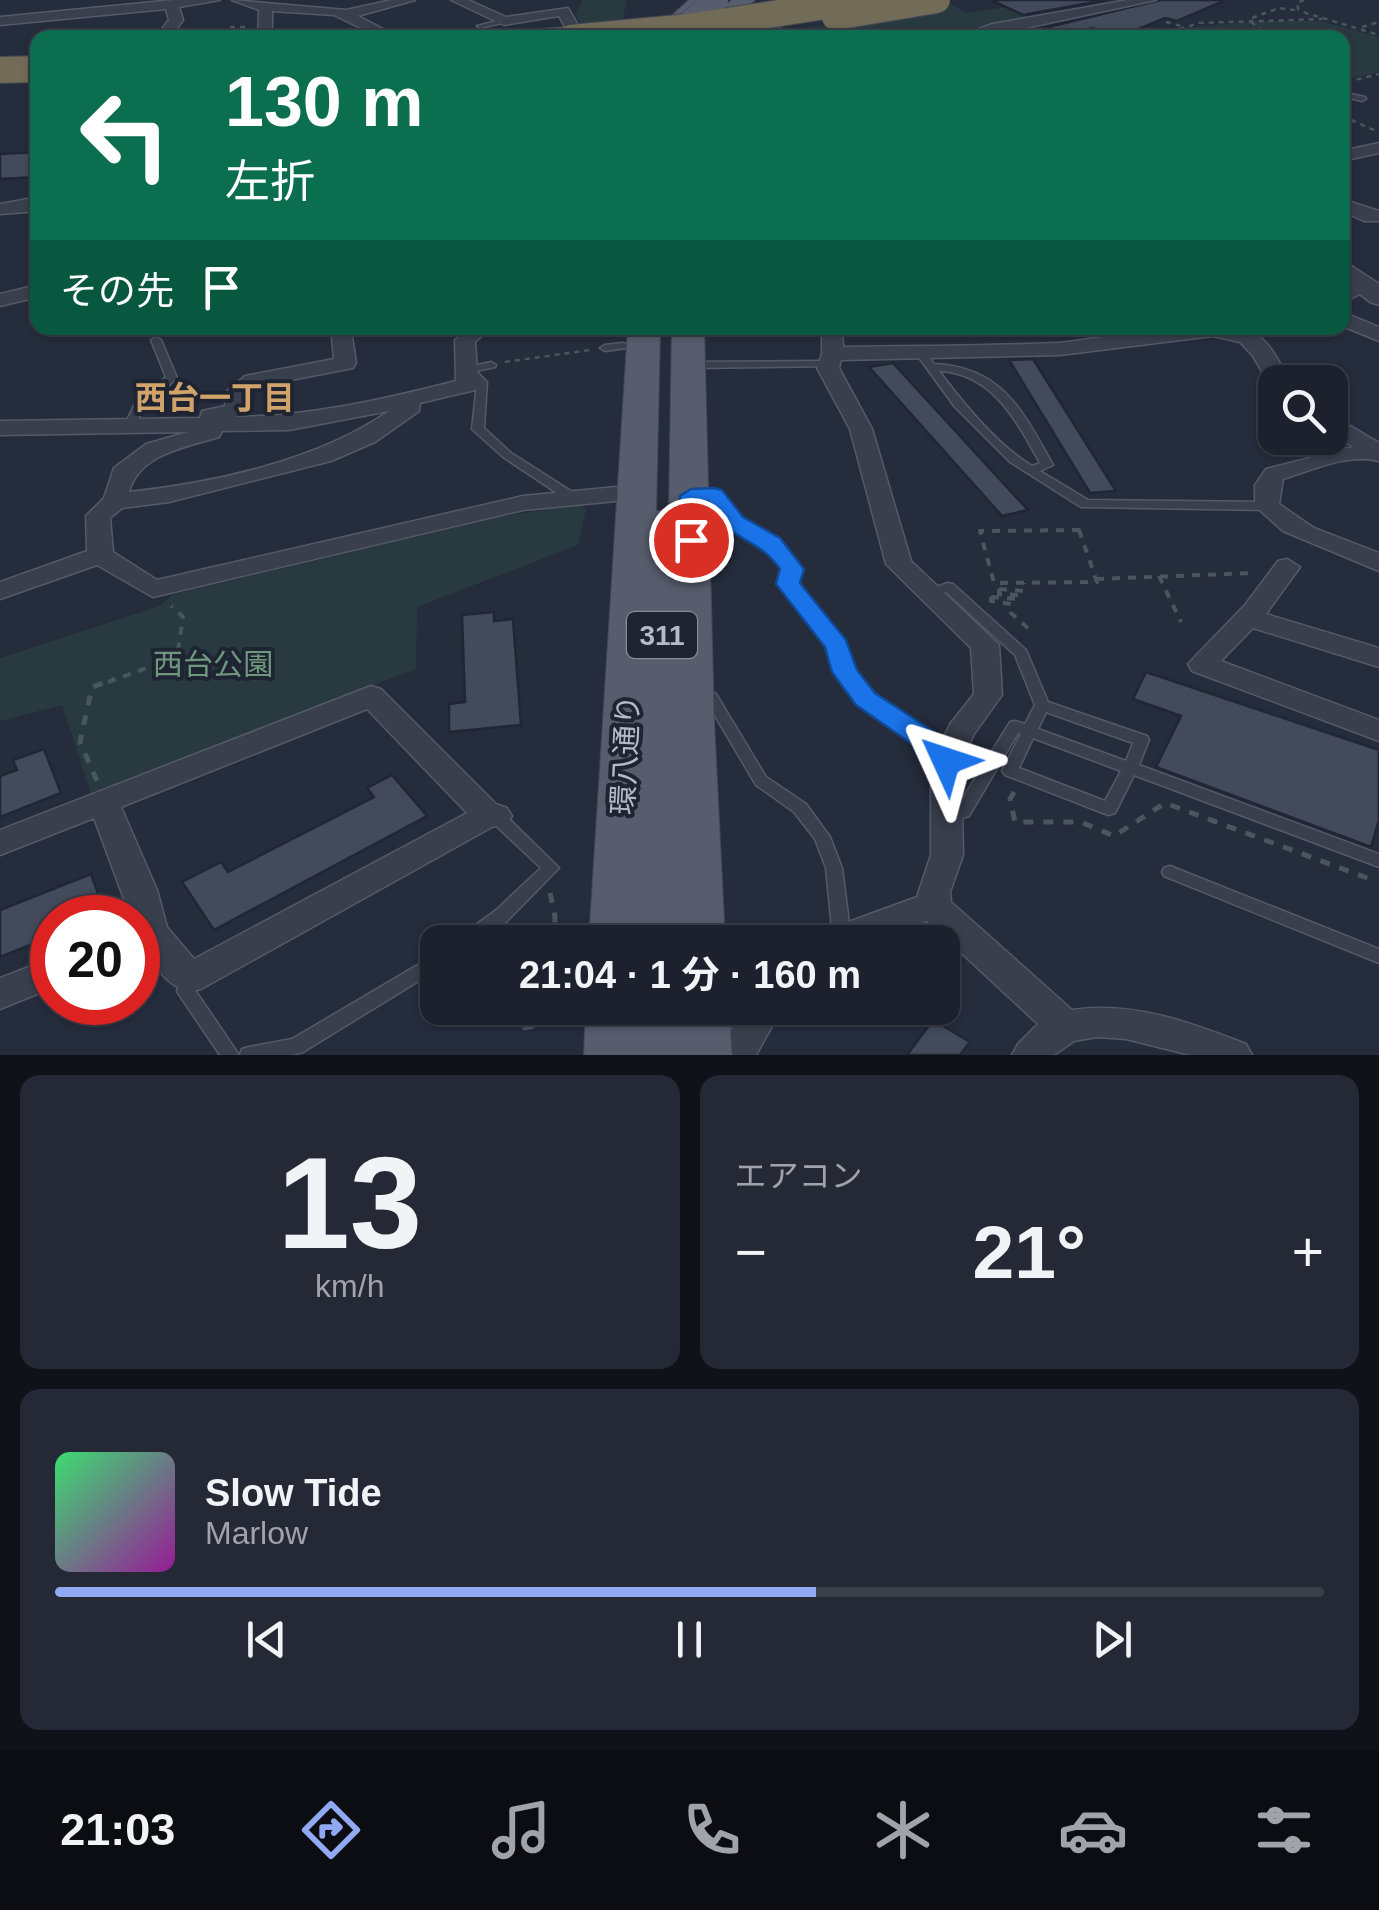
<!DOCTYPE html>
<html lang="ja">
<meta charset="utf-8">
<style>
body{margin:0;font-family:Helvetica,"Noto Sans JP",sans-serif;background:#252935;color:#f1f3f6;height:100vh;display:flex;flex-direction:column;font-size:38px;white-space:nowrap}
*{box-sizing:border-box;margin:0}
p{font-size:32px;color:#a0a3aa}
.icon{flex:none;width:55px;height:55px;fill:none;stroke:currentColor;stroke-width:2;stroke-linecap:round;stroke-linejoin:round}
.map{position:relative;height:1055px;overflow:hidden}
.details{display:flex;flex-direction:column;gap:20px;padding:20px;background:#0f1219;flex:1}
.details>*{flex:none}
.hud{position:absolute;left:30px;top:30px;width:1320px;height:305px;border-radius:20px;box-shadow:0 2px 8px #0004,0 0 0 2px #3a3e49;background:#0b6e4f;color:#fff;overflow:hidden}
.buttons{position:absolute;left:1258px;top:365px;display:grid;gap:20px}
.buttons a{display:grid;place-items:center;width:90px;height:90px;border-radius:20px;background:#1c212d;box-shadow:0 2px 8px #0004,0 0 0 2px #3a3e49;font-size:50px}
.speed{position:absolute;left:30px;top:895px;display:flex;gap:20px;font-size:50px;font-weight:700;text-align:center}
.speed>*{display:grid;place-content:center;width:130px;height:130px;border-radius:50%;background:#1c212d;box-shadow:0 2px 8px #0004,0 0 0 2px #3a3e49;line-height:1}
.speed .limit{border:15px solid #d22;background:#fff;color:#111}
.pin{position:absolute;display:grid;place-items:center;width:85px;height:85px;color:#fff;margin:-42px;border:5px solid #fff;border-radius:50%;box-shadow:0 2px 10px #0007}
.me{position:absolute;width:110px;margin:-55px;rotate:312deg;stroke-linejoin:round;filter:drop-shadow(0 0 8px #0008)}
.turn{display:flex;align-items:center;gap:35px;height:210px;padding:0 30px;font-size:45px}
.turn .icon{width:130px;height:130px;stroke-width:2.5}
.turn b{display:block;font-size:70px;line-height:85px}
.then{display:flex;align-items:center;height:95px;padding:0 30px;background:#0003;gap:20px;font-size:38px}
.big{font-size:75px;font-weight:700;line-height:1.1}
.details .tile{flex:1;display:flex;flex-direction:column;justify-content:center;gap:15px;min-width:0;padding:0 35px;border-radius:20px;background:#252935}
.details .dial{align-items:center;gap:0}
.dial b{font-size:130px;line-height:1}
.song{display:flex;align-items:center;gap:30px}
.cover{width:120px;height:120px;border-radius:15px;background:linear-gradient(135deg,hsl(140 70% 55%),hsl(300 70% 35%))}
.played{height:10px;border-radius:5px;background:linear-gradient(90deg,#90a9f2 60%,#3a3e49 60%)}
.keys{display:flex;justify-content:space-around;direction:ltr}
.heat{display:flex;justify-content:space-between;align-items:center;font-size:55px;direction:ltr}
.details .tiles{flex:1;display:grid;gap:20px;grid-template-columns:1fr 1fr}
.tile:last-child{grid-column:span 2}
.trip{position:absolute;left:420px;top:925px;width:540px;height:100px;border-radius:20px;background:#1c212d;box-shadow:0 2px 8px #0004,0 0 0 2px #3a3e49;font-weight:700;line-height:100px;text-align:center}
.tab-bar{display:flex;height:160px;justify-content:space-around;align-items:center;background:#0b0d12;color:#a0a3aa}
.tab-bar .icon{width:70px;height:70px}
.tab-bar .active{color:#90a9f2}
.tab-bar b{font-size:45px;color:#f1f3f6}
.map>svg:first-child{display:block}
.green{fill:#283a3f}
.building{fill:#424a5b;stroke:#202634;stroke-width:2.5}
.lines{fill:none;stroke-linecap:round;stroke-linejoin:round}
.service-casing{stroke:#545a68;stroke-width:3}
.minor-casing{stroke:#545a68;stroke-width:3}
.tertiary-casing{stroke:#545a68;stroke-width:3}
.secondary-casing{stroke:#545a68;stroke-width:3}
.primary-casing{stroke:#424856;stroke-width:2}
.path-far2{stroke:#47575d;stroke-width:2.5;stroke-dasharray:5 5;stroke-linecap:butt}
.path-far1{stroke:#47575d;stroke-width:4;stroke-dasharray:8 8;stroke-linecap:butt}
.path{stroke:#47575d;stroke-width:5;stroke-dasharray:10 10;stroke-linecap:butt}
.service{fill:#393f4d;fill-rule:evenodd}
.minor{fill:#393f4d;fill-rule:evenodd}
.tertiary{fill:#393f4d;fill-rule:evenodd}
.secondary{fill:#474d5f;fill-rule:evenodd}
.primary{fill:#575d6d;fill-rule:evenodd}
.primary-bridge-casing{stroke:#424856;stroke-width:25;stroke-linecap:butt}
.motorway-bridge-casing{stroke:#414755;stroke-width:28;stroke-linecap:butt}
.primary-bridge{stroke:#575d6d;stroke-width:24}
.motorway-bridge{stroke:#726b57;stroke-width:26}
.route{fill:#1a73e8;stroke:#114b97;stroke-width:2.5}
.labels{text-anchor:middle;stroke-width:8;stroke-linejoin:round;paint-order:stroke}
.shield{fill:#1e2432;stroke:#888d9b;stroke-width:2.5}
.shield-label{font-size:28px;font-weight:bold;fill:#b5bac8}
.park-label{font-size:30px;fill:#6e977d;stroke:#1e2432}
.street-label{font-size:30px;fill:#b5bac8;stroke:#1e2432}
.neighbourhood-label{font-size:32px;font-weight:bold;fill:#cfa369;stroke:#1e2432}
</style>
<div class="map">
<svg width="1379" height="1055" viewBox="0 0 1379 1055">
<rect width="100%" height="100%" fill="#252c3c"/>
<path class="green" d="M583,0h44l-5,23 -42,2 -4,-12z
M949,4l18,9 39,-6 25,11 -87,19h-46l-19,-5 -17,6h-93l5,-5z
M1262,21h59l58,16v35l-36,8 -1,-42 -184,-1 25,-9z
M578,504l8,5 -8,36 -161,62 -1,62 -325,124 -29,-88 -62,16v-63l160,-52 12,-11 327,-78z"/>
<path class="building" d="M991,0h115l-83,15z
M1160,0h66l-49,21 -12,-3 -43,18 -30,-8 -24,10h-64z
M38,152v25l-38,2v-25z
M1033,359l83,132 -26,2 -81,-133z
M893,363l135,147 -26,6 -133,-149z
M494,612v9l19,-2 8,106 -72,7v-28l16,-2 -3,-87z
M1146,672l233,78v70l-8,27 -215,-80 25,-51 -48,-17z
M44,749l17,44 -61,24v-41l17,-6 -4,-10z
M392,775l35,41 -213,114 -32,-48 39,-20 7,10 146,-75 -7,-9z
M91,874l16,44h-55v18l-52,21v-47z
M933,1020l37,22 -10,13h-53z"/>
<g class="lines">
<g class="service-casing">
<path id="service" d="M504,19l3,2 -1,1 -26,6 -3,-2z
M1342,92l23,5 1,2 -4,2 -20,-5z
M156,337l5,3 16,38 -32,28 -12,24h-8l-2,-2 13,-26 30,-25 -15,-37z
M622,343l4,1v4l-21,3 -5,-3 5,-3z
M920,349l4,1 10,14c69,3 89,48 119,101l-13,6 48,29 179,2 6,4 -6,4 -186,-3 -71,-45 -55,-55 -40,-55zM939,371c54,2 78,51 101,92l-8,3c-36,-22 -68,-62 -93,-95z
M829,361l5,3 -1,2 -142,2 -5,-3 5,-3z
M491,362l5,3 -1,2 -19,4 11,11 -3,46 27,25 66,42 2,3 -2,3h-8l-66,-44 -31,-28 5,-46 -14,-13 1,-2z
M714,490l4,1 21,28 37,21 21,26 1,3 -3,15 47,59 10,28 18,25 58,38 10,20 13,3 3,4 -3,4 -5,1 -19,-4 -10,-21 -57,-39 -22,-30 -8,-25 -49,-63 4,-15 -17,-23 -37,-21 -20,-27 -17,1 -6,-4 6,-4z
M948,583l5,1 73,66 22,52 99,34 2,4 -10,25 240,89v13l-245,-92 -19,38 -6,2 -6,-2 -98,-38 -3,-4 19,-37 -3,-1 -49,83 -6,2 -20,-2 -2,-4 2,-4 15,-2 52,-84 5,-1 10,3 10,-19 -20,-50 -69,-63 -14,5 -7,-4 2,-3zM1046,712l87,31 -7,18 -88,-32zM1033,738l88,33 -16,30 -86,-33z
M711,692l5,2 50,83 40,27 24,33 12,31 9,71 -2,3h-14l-2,-3 -7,-71 -11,-29 -21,-27 -38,-27 -52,-88 2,-3z
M496,810l6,2 57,56 -52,53 -30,21h-20l2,-5 36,-26 46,-43 -51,-48 -2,-4 2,-4z
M1170,866l209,83v14l-215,-87 -2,-4 2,-4z
M438,953v16l-135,83 -12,3h-51l2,-6 7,-2 43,-8z
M189,972l6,2 3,5 -3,11 44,65h-19l-40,-59 -3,-5 6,-17z"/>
</g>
<g class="minor-casing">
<path id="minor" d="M174,0h46l-41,7 4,13 -13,18h-15l14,-18 -3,-11 -166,16v-8z
M232,0l114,10 46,-10h23l-57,16 42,22h-19l-47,-23 -62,-4v27h-14l1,-28z
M451,0h17l38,17 62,-9 15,26 -12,3 -12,-21 -55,9z
M1128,0h28l-178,38h-22l36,-14z
M768,24l12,3 -10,11h-16z
M1379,143v10l-37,8v-10z
M33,198l5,1v12l-38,3v-10z
M1342,199l37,12v10h-15l-22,-10z
M1365,278l7,2v8l-30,15v-14z
M38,285v12l-38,9v-12z
M1342,312l37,15v14l-37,-15z
M336,328h20l-4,9 4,26 -3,5 -93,18 -12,8 -4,21 -10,2c77,-1 147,-17 222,-36l-1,-41 13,-12h22l-15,14 3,43 -3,5 -55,13 -1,8 -44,31 -44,19 -162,41 -47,6 -12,10 3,34 44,28 366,-84 93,-9 12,7 -12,7 -93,9 -370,87 -56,-32 -97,34v-17l87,-31 -1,-35 18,-18 10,-30 32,-24 42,-12 -188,3v-14l200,-3 2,-7 23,-5 1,-14 19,-16 89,-17 -2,-22zM389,411c-70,49 -175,72 -260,81 10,-38 57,-45 90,-55l3,-6 67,-1z
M822,328h20l1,19c71,-1 143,-1 214,-4 47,-3 157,-31 197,-10 17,9 27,33 36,49h-15v6l-4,-1 -18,-31 -13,-14 -27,-6 -153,19 -219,5 -2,8 33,61 39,132 88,84 3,50 -28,39 -13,27 2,94 -13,37 1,10 121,108c61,-9 117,12 174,34l6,11h-62l-64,-16 -29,-2 -23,4 -20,14h-42l6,-11 20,-20 -111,-103 -57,21h-54l5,-10 96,-35 14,-42v-94l20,-38 23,-29 -3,-46 -85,-84 -36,-135 -33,-61 5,-14z
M1330,414l49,29v18c-30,-8 -67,9 -96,18l-4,25 35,24 65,25v18l-96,-40 -28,-25v-21l11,-16 87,-22 -23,-16z
M1287,559l13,8 -34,47 113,34v19l-126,-39 -32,33 158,59v21l-187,-70 -4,-7 57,-59 33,-44z
M371,686l10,3 115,115 11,4 5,8 -5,8 -15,3 -291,162c-32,12 -63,-43 -63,-71h-7l-37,-100 -94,37v-25zM367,709l100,104 -273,146 -27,-32 -10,-37 -36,-83z
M52,958v30l-52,21v-31z
M746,1008h36l-26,47h-41z"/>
</g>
<g class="tertiary-casing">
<path id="tertiary" d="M1342,260l37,24v21l-9,-3 -28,-22z"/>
</g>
<g class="secondary-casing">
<path id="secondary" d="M607,26l10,6 -3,4 -132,2 9,-6z"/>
</g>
<g class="primary-casing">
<path id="primary" d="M689,0h22l-39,38h-25z
M732,0h23l-42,38h-25z
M628,328h32l-4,183h13l3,-183h32l10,394 11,220h-136z
M586,1008h143l3,47h-148z"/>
</g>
<path class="path-far2" d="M1304,0l-7,3 1,6 8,4 73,22
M1252,18l27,-10 21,3
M1166,22l15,4
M1251,22l18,13 -8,3
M230,27h16
M1362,27l17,-5
M1151,38l48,-15 123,-4
M1347,82l32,-8
M1342,116l32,14
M505,362l85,-12"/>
<path class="path-far1" d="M1079,530l18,52 -103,1 -14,-52z
M1159,576l22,46
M1096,579l158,-6
M999,589l25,2v-8
M999,589v5l20,1v4
M991,597v4l20,3v9l19,17
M991,597l28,2
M108,682l69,-25 6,-40 -12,-11"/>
<path class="path" d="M97,781l-17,-39 12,-55 23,-8
M1014,792l-4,7 5,23h66l33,14 51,-33 205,76 1,-3
M550,893l5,24 -1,25
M529,1008l-4,20 48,-12"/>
<use href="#service" class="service"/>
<use href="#minor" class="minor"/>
<use href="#tertiary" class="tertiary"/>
<use href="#secondary" class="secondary"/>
<use href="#primary" class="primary"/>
<g class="primary-bridge-casing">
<path id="primary-bridge" d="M672,38l44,-38"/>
</g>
<g class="motorway-bridge-casing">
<path id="motorway-bridge" d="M835,17l102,-17
M571,38l118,-11 175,-27
M0,70l38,-1"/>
</g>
<use href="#primary-bridge" class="primary-bridge"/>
<use href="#motorway-bridge" class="motorway-bridge"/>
</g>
<path class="route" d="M714,488l8,2 21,27 37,21 24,31 -4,14 46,57 11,30 18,23 58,38 9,19 14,4 4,7 -4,7 -10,3 -24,-7 -10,-20 -56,-39 -24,-33 -7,-25 -49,-63 4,-15c-17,-24 -31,-24 -52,-41 -8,-7 -14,-18 -20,-27l-6,1v38l-11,7 -8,-2 -4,-5 1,-44 11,-7z"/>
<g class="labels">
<rect class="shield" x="627" y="612" width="70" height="46" rx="8"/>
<g class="shield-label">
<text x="662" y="645">311</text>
</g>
<g class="park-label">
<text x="213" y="675">西台公園</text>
</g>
<g class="street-label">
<text transform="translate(626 755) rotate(-87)" y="10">環八通り</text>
</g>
<g class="neighbourhood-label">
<text x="215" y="409">西台一丁目</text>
</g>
</g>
</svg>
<div class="buttons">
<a><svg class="icon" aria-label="search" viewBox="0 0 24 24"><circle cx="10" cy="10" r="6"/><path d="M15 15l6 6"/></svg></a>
</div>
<div class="speed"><div class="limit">20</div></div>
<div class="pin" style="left:691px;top:540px;background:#d93025"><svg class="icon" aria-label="arrive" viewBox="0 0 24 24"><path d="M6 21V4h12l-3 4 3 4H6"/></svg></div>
<svg class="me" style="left:946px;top:761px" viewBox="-20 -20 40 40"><path d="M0-17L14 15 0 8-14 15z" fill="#1a73e8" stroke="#fff" stroke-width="4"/></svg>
<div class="trip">21:04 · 1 分 · 160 m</div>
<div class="hud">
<div class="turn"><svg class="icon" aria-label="left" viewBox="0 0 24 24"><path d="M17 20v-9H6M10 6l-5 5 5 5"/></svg><div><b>130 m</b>左折</div></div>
<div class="then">その先<svg class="icon" aria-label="arrive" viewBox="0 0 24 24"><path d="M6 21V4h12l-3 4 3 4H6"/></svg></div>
</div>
</div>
<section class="details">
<div class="tiles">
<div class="tile dial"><b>13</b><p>km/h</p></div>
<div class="tile"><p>エアコン</p>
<div class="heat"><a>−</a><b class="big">21°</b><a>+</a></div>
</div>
<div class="tile">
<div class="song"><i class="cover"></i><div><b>Slow Tide</b><p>Marlow</p></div></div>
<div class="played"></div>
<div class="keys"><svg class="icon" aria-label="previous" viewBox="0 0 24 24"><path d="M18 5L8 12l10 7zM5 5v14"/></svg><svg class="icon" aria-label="pause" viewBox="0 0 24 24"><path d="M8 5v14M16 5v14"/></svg><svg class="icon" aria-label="next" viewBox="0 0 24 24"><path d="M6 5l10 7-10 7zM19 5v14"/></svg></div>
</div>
</div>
</section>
<nav class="tab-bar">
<b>21:03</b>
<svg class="icon active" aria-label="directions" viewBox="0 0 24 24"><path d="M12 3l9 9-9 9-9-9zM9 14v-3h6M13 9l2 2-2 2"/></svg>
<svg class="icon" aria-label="music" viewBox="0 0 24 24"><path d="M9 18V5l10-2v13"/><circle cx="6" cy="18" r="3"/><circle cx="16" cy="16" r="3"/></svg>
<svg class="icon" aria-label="phone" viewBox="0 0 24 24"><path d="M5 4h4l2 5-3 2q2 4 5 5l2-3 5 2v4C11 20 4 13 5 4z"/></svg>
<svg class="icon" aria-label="climate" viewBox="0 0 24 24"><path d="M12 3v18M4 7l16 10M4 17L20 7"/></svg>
<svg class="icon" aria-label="car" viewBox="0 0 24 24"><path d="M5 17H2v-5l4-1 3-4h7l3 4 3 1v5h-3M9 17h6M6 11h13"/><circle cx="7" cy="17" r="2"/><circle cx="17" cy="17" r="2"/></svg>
<svg class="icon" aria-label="filters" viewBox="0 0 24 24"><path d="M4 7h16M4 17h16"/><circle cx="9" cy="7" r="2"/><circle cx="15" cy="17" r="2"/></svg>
</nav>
